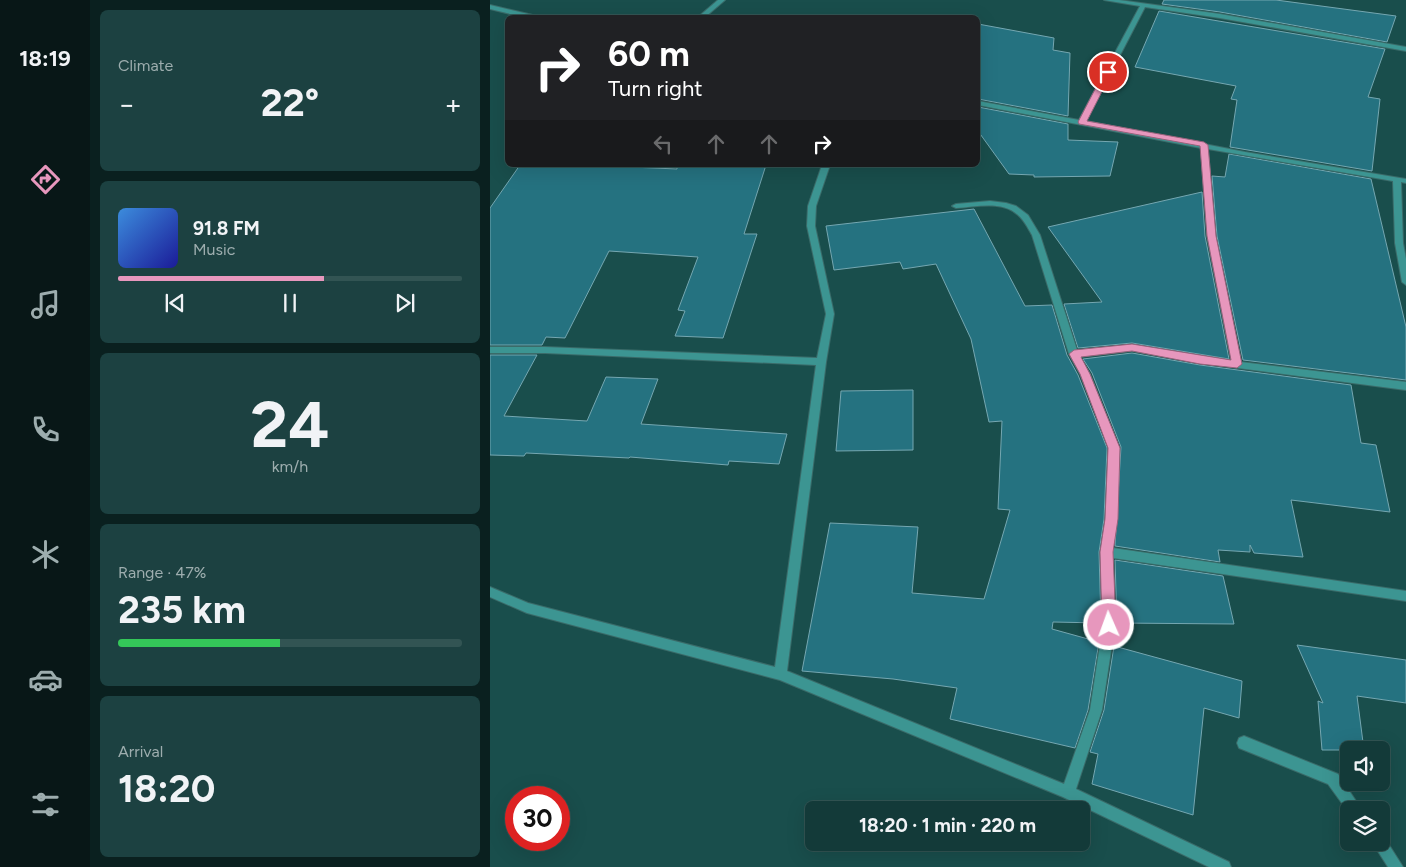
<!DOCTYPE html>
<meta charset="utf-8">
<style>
body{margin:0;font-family:Figtree,sans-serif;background:#1c4141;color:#f1f3f6;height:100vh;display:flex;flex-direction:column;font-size:19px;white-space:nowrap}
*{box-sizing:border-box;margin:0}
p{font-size:16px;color:#9dadae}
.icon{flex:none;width:28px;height:28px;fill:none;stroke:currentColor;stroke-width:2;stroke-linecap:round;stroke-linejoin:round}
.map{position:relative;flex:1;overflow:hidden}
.panel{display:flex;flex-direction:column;gap:10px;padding:10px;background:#0a201f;width:400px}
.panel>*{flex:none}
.top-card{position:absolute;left:15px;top:15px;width:475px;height:152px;border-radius:8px;box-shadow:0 5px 20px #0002,0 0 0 1px #325453;background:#202124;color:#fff;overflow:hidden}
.controls{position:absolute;left:850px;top:741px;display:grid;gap:10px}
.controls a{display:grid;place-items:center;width:50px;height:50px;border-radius:8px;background:#133a39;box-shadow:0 5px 20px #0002,0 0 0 1px #325453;font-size:25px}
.speed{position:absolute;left:15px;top:786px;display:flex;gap:10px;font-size:25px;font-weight:700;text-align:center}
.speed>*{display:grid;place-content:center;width:65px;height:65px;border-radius:50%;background:#133a39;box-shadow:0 5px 20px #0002,0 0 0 1px #325453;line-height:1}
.speed .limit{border:8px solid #d22;background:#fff;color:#111}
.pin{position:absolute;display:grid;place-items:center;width:42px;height:42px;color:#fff;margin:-21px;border:2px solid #fff;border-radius:50%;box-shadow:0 1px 5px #0007}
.me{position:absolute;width:55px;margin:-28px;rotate:358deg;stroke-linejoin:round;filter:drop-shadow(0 0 4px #0008)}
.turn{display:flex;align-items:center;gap:18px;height:105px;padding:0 20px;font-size:22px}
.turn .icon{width:65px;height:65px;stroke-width:2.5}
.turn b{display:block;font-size:35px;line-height:42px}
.lanes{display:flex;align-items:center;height:48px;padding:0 20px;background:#0003;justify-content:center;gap:25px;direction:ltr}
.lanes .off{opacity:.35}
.big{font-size:38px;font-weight:700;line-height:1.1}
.panel .card{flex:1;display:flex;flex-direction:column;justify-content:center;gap:8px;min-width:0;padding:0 18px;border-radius:8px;background:#1c4141}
.panel .dial{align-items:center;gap:0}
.dial b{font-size:65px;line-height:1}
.song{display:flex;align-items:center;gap:15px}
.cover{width:60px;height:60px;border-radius:8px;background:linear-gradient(135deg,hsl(210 70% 55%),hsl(240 70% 35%))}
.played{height:5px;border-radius:2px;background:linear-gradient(90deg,#e797bd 60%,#325453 60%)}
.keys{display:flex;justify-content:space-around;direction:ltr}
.heat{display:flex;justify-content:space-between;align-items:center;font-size:28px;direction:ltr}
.charge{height:8px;border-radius:4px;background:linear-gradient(90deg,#34c759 47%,#325453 0)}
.trip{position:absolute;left:315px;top:801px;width:285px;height:50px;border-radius:8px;background:#133a39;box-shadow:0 5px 20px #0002,0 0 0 1px #325453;font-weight:700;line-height:50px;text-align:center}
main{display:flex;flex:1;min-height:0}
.dock{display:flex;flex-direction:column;width:90px;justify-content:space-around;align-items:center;background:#081717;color:#9dadae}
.dock .icon{width:35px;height:35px}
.dock .selected{color:#e797bd}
.dock b{font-size:22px;color:#f1f3f6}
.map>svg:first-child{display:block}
.building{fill:#257280;stroke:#75a7b1}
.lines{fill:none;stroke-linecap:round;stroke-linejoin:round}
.minor-casing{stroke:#3a6b69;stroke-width:2}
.minor{fill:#3c9592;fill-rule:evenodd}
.route{fill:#e797bd;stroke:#96627b}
</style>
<main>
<nav class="dock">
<b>18:19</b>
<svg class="icon selected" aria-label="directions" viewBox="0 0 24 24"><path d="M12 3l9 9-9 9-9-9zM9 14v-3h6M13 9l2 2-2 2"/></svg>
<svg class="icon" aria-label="music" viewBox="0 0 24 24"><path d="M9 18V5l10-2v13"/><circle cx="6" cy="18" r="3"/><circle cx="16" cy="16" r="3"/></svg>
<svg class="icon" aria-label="phone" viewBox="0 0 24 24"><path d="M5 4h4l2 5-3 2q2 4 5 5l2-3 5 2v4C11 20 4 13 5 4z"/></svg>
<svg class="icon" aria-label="climate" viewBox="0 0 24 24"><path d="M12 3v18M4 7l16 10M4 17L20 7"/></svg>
<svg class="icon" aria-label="car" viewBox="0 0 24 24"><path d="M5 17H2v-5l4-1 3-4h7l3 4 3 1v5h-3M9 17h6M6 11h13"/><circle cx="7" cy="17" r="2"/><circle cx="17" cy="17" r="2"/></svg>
<svg class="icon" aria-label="filters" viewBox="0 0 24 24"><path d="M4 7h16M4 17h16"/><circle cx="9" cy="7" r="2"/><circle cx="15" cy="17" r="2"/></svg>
</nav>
<section class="panel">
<div class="card"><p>Climate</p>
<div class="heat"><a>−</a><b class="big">22°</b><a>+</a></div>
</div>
<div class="card">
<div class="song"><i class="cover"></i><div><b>91.8 FM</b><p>Music</p></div></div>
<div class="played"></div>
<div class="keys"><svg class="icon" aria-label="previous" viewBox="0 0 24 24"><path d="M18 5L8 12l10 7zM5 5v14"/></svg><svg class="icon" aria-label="pause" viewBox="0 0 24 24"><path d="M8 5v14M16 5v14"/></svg><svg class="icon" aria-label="next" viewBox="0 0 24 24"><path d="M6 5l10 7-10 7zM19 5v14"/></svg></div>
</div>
<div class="card dial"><b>24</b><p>km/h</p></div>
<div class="card"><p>Range · 47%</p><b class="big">235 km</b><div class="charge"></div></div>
<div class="card"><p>Arrival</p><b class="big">18:20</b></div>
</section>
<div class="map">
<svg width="916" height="867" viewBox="0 0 916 867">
<rect width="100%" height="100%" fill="#194e4c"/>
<path class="building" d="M674,0h112l120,16 -9,26 -167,-30 -58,-8z
M669,11l226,38 -17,48 12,2 -8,72 -142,-24 7,-47 -6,-1 5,-13 -101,-19z
M488,24l76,14 -1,12 17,3 -2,63 -90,-17z
M488,107l90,17v16l50,2 -8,34 -76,1v-2l-25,-1 -31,-43z
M739,154l142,25 35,148v53l-163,-20 -26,-124 -5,-60 13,1z
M30,165h64l93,4v-4h89l-22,69h13l-34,104 -48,-2 10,-25 -7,-1 20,-53 -89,-6 -44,87 -19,-1 -4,8h-52v-137z
M712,192l3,44 24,123 -97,-16 -54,5 -14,-44 38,-2 -54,-75z
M484,209l51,97 27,-1 15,50 11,20 29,73 -3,71 -5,33 2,71 -48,-1 -1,7 47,13 -11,68 -13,38 -125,-29 7,-31 -64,-9 -91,-8 28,-148 88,4 -6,66 72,6 26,-89 -12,-1 4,-88 -13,1 -18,-83 -35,-75 -33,5 -3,-7 -66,8 -8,-44z
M642,353l68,12 151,20 10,58 15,2 14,67 -99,-12 12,57 -49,-4 -4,-8v7l-32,-2 2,12 -105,-16 6,-99 -29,-74 -9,-14z
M0,355h47l-33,61 83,5 19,-44 52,2 -17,45 146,10 -8,30 -50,-3 -1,4 -98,-8 -1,1 -103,-5 -2,3 -34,-1z
M423,390v60l-77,1 5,-60z
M625,560l108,16 11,48 -117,-1z
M807,645l109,15v43l-49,-7 7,54h-15v9l-4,-9h-23l-4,-49 5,2z
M624,646l128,35 -3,37 -35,-10 -11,107 -101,-31 6,-30 -8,-2 14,-42z"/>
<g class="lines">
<g class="minor-casing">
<path id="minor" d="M228,0h7l-21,18h-7z
M614,0h15l101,14 186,33v4l-186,-33 -75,-11 -59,114 159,31 161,27v4l-5,-1 2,61 3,16v26l-4,-3 -7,-39 -2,-62 -185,-32 7,87 26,126 165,20v8l-206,-27 -68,-12 -52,6 10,17 29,74 -3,71 -3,29 293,43v10l-293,-43 2,67 -13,85 -26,79 153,73 2,5h-22l-146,-70 -283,-117 -253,-67 -37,-16v-10l38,16 247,64 41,-302 -271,-12h-55v-6h55l272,11 9,-44 -19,-88 1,-20 14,-41h8l-14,41 -1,20 19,88 -8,48 -39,309 277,113 26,-74 13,-85 -2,-73 5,-33 3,-71 -29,-74 -11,-20 -37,-119c-4,-7 -8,-15 -14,-20 -16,-15 -42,-8 -62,-7l-4,-2 4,-2 34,-3 16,2 10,3 12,9 12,20 37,115 55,-5 99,16 -24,-125 -6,-88 -223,-43v-4l101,19 61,-114z
M0,5l47,11 3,2h-13l-37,-9z
M754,736l94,38 24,36h-13v3l-21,-29 -89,-36 -2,-5 2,-5z
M891,836l3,1 19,30h-15l-16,-25h9z"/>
</g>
<use href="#minor" class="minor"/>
</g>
<path class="route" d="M618,70l4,2 -25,49 117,21 4,3 8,91 26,128 -5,4 -37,-4 -68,-13 -51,6 9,17 30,74 -2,71 -5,33 3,73 -2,4 -5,2 -5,-2 -2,-4 -2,-73 5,-33 3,-71 -28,-74 -11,-20 5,-4 58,-6 99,16 -24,-124 -7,-90 -121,-22 -1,-2 26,-50z"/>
</svg>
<div class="controls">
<a><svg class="icon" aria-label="sound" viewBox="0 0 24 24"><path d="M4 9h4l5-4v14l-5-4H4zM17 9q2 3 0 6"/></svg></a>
<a><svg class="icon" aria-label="layers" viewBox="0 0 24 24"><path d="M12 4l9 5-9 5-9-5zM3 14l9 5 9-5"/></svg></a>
</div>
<div class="speed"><div class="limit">30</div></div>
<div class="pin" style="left:618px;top:72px;background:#d93025"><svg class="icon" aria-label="arrive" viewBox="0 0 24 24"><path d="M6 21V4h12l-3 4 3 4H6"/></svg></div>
<svg class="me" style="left:619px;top:625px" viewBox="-20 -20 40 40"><circle r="17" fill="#e797bd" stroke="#fff" stroke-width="3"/><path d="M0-11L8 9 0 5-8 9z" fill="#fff"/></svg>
<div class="trip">18:20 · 1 min · 220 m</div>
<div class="top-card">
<div class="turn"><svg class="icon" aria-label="right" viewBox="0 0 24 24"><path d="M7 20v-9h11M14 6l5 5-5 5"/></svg><div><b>60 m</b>Turn right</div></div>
<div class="lanes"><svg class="icon off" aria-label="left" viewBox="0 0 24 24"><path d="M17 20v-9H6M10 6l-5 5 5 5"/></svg><svg class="icon off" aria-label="ahead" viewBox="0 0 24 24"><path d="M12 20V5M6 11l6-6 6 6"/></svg><svg class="icon off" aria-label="ahead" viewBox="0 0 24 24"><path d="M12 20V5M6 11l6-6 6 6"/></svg><svg class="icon" aria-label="right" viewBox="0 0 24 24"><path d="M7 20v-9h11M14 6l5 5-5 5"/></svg></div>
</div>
</div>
</main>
